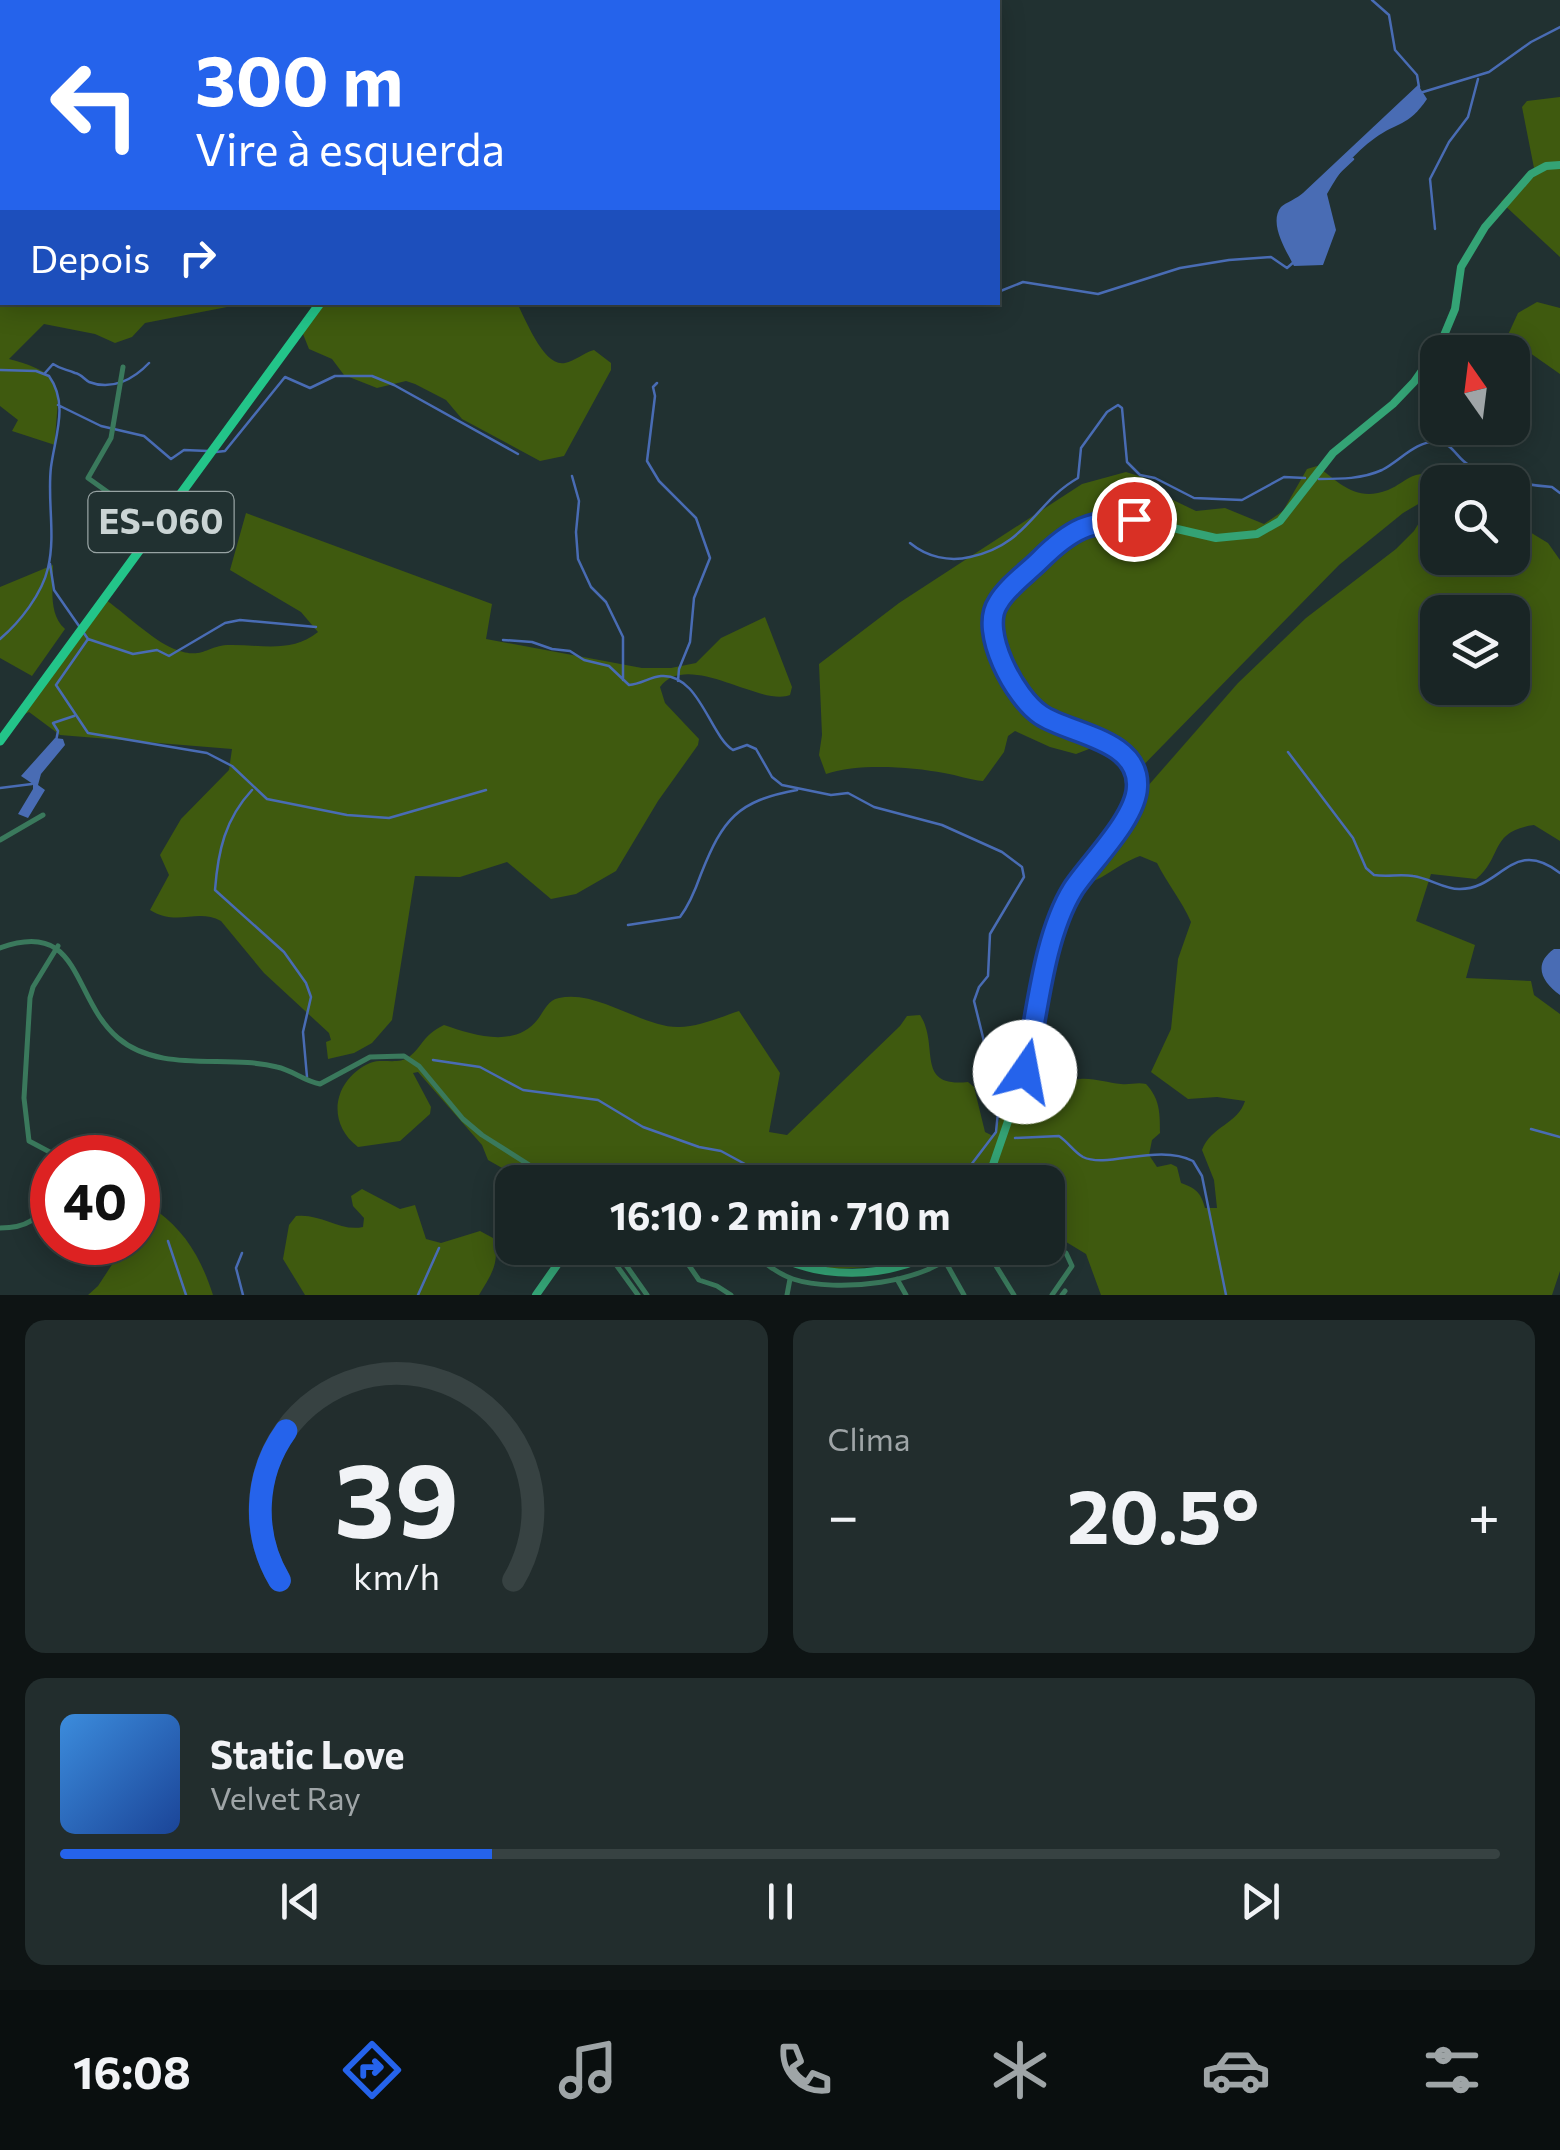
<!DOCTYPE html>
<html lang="pt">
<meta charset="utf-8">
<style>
body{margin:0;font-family:Commissioner,sans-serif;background:#222d2d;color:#f1f3f6;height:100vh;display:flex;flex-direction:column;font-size:38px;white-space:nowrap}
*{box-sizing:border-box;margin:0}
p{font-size:32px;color:#9fa5a7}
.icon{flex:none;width:55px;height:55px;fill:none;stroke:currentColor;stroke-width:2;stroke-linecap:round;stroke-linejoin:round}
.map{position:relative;height:1295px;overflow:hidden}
.panel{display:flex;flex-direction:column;gap:25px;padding:25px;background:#0e1414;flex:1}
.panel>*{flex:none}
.banner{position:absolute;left:0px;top:0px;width:1000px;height:305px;box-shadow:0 5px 25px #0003,0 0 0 2px #374242;background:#2563eb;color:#fff;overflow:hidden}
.needle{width:65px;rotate:346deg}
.tools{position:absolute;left:1420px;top:335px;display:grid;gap:20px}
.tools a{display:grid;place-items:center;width:110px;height:110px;border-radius:20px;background:#192525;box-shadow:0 5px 25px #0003,0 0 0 2px #374242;font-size:50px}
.speed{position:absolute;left:30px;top:1135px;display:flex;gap:20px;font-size:50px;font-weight:700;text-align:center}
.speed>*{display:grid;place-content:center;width:130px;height:130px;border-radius:50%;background:#192525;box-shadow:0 5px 25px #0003,0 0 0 2px #374242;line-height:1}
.speed .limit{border:15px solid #d22;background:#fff;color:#111}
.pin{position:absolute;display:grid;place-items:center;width:85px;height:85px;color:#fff;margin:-42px;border:5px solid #fff;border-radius:50%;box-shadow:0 2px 10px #0007}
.me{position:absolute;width:110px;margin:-55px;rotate:12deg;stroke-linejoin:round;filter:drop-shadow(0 0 8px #0008)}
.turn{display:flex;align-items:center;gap:35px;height:210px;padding:0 30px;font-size:45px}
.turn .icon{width:130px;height:130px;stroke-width:2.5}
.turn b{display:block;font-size:70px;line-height:85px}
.then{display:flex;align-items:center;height:95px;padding:0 30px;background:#0003;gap:20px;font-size:38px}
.big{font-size:75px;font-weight:700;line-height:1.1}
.panel .tile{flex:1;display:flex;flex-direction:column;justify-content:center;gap:15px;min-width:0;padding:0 35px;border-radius:20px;background:#222d2d}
.panel .dial{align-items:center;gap:0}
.dial svg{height:260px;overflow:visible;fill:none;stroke:#374242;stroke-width:7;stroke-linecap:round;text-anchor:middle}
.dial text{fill:#f1f3f6;stroke:none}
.song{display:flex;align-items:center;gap:30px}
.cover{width:120px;height:120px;border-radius:15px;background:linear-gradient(135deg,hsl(210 70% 55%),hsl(220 70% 35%))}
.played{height:10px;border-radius:5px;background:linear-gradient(90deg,#2563eb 30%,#374242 30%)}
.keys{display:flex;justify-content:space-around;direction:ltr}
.heat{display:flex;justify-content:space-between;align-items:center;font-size:55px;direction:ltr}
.panel .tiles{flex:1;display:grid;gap:25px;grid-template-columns:1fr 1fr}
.tile:last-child{grid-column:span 2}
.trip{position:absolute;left:495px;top:1165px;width:570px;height:100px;border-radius:20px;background:#192525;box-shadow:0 5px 25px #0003,0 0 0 2px #374242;font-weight:700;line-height:100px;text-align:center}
.menu{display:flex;height:160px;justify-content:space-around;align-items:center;background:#0a0f0f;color:#9fa5a7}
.menu .icon{width:70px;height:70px}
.menu .on{color:#2563eb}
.menu b{font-size:45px;color:#f1f3f6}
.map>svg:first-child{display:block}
.green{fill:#3f5a0f;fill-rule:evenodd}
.water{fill:#496cb4}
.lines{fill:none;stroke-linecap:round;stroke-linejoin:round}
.stream{stroke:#496cb4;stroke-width:2.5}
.street{stroke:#3a795c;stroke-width:5}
.secondary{stroke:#34a375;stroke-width:8}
.primary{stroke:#23c489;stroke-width:9}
.route-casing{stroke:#184099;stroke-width:25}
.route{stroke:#2563eb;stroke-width:18}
.labels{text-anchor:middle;stroke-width:9;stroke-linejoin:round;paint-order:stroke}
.shield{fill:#213131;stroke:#97a3a3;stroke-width:2.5}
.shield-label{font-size:35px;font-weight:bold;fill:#cad4d4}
</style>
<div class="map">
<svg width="1560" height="1295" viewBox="0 0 1560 1295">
<rect width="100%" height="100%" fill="#213131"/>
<path class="green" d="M0,0h307l-305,2v300l234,1 -9,4 -82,16 -13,14 -17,6 -20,-9 -51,-10 -35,35c64,17 47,31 46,86l-43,-14 6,-11 -18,-14z
M546,0h268l1,2h-271z
M1560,97v160l-59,-55 33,-34 -12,-61 5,-6z
M1537,302l23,6v66l-53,-37 11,-24z
M322,303h195c8,15 27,65 48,60 10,-2 18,-10 29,-13l17,13v7l-47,86 -24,5 -78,-42 -16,-19 -31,-16 -9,-3 -29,7 -33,-13 -12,-16 -23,-10 -8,-20z
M1317,466c24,18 39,36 71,24 10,-4 18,-12 28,-15 15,-4 32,3 48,0l6,7h-32v76h74l1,-36 35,21 12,17v281l-26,-16c-45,6 -31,32 -58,54l-45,-5 -15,47 59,24 -9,33 65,3 3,14 26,19v257l-8,24h-451l-15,-41 -38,-23v-49h-521l-39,-22 -6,-15 -64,-73 -5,1 18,34 -1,7 -30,27 -42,6c-33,-25 -24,-68 12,-84 12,-5 28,2 39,-6 14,-11 13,-21 35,-32 29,10 71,24 94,-6 6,-8 10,-19 21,-21 38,-9 84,30 120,29 19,0 42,-10 60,-16l41,62 -11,59 18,3 113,-109 7,-10 13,-1c20,30 -6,73 48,67l6,5 11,45 8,4 30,-78 14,8 -5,9c17,10 29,7 48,4 15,-1 27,4 41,5 9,1 16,-2 25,0 14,15 14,29 14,49l-8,7 -3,15 8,12 14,-3 6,3 4,16c15,5 20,10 24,25h12l-3,-28 -12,-30c9,-24 36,-26 43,-49l-28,-4 -29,2 -37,-27 20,-43 7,-70 13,-37c-9,-21 -24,-39 -34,-59l-17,-7c-25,9 -36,25 -66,32l53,-88 13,-5 98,-112 68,-65 90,-69 18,-18 23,-38 -34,20 -64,52 -214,219c-2,-17 -8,-30 -23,-40l-26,10 -26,-7 -35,-16 -7,5 -4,16 -21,29c-14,-1 -25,-6 -39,-8 -33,-6 -85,-10 -118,1l-7,-19 3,-20 -3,-71 80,-61 183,-119 44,-12 19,6 26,21 25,12 29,-3 39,16 19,-13 24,-42zM1438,612h74v76h-74z
M246,513l246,91 -6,35 156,29h29l25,-5 25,-25 44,-21 27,70 -2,8c-30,12 -102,-45 -130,-8l5,16 34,36 -1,6 -40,56 -42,70 -40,23 -25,5 -44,-37 -47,15 -45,-1 -23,144 -20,23 -18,10 -26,6 -2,-17 5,-2 -2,-7 -65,-60 -43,-52c-24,-13 -44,6 -71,-11l19,-35 -9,-20 21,-36 48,-49 3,-21 -172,-14 -31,-23 -11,5 85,-119c21,14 49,42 71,51 29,11 30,-2 53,-4 32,-1 64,9 91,-13l-17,-20 -71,-42z
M53,565c0,21 -5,49 12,64l-33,47 -32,-18v-71z
M362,1189l38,20 15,-4 11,34 15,4 39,-12 13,7c8,24 -2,37 -14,57h-174l-22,-36 6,-34 7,-9c25,-3 44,16 67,11l1,-9 -11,-12 -2,-10z
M157,1211c30,22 45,50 56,84h-125l10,-9 28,-43 12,-1c0,-18 0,-26 19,-31z
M773,1248h159l-32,17 -63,4 -27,-3z"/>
<path class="water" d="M1418,85l9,14c-19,28 -30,23 -52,39 -21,15 -36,34 -48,56l9,36 -13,35 -29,1c-7,-14 -26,-43 -13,-59 4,-4 17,-9 22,-14z
M55,738l8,1 2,6 -24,29 -3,11 7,5 -17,28 -10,-4 15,-25v-5l-12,-8z
M1554,949h6v46c-19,-14 -27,-31 -6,-46z"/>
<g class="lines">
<path class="stream" d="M313,0l1,2
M697,0l2,2
M866,0l2,2
M1372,0l17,15 6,35 22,25 2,12
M1423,92l66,-20 42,-30 29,-15
M1337,174l16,-15
M1435,229l-5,-50 19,-37 19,-25 10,-38
M998,292l25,-10 75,12 82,-26 49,-8 42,-3 16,11 8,-7
M0,370l36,1 13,5c20,28 6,60 2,91 -4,33 5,68 -3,101 -6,26 -28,54 -48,71
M45,373l8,-9c9,6 13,5 22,9 6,1 9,6 14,9 23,9 45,-3 60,-19
M657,383l-4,4 2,9 -8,65 12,20 37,37 14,40 -16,40 -4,44 -11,27 -1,12
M58,405l43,21 43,10 27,23 13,-9 24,1
M216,452l9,-1 60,-74 25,11 25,-12h37l22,9 124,69
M572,476l7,25 -3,31 2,27 13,28 15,15 17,35v43
M1319,479c22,0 43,0 63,-9 18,-9 34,-30 56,-28 16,2 18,16 31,23 25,14 55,20 83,22l8,6
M910,543c17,14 39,19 60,14 58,-12 65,-55 108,-79l3,-30 26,-36 11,-7 4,3 5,54 13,13 15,3 39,20 48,2 42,-23 21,1
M50,564l4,26 34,49 45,15 24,-4 12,6 56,-33 15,-3 76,7
M88,639l-32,46 32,48 119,20 25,13 35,33 80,16 42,3 97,-28
M503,640l29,2 20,7 18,2 14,9 25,6 20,19c12,-1 21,-8 32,-9 38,-3 49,60 72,74l14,-5 9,4 16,28 10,8 49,10 17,-2 26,14 68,18 60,27 20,15 2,10 -34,57 -2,42 -9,11 -5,14 25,101 -3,30 -38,50
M56,741l2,-10 -5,-8 21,-7
M1288,752l65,86 13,30 8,7c13,2 26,-1 39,1 16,2 31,13 46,13 42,1 53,-53 101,-16
M0,788l32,-4
M252,790c-27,29 -34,61 -37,100l69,62 22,31 5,14 -8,35 4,45
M628,925l52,-8c10,-13 16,-29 21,-43 22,-55 36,-73 96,-84
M433,1060l47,7 43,23 75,10 45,27 56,20 22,4 57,31
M1531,1129l29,8
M1015,1138l44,-2c9,6 15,16 24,21 24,12 75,-14 110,4l9,15 24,119
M168,1241l18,54
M242,1253l-6,15 7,27
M418,1295l21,-47"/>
<path class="street" d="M123,367l-12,71 -23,40 42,30 17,33
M0,840l43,-25
M58,946l-25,41 -3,11 -6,100 5,43 32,17
M0,948c82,-30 71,50 118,90 42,36 109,16 159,29 15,3 27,14 43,17l50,-27 34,-1 15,10 44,53 19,16 74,47
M0,1228c28,0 37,-9 52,-30
M1048,1245l18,8 6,13 -20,29
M604,1248l34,47
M614,1248l33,47
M677,1248l22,32 18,6 14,9
M746,1248c15,11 29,25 47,31 42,14 137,5 166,-31
M985,1248l29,47
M945,1261l19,34
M897,1279l9,16
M787,1295l3,-16
M1062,1295l3,-4"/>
<path class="secondary" d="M987,1182l38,-110 33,-149 14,-31 59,-87 7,-19 -5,-16 -12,-18 -21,-14 -42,-13 -22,-12 -12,-15 -30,-53 -2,-31 7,-14 64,-62 19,-12 52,-7 82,19 41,-4 23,-13 53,-68 60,-49 21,-22 26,-37 15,-36 6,-42 24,-40 46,-53 15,-8 14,-1
M764,1248c51,34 126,32 177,0
M536,1295l33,-47"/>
<path class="primary" d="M540,2l2,-2
M0,741l321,-439"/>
</g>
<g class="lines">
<g class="route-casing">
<path id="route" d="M1025,1072c12,-55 18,-135 48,-183 17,-26 63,-70 64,-102 3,-48 -68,-53 -96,-72 -26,-17 -62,-84 -43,-112 9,-16 29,-30 42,-43 32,-32 48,-38 94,-41"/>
</g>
<use href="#route" class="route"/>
</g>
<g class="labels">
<rect class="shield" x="88.5" y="492" width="145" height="60" rx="8"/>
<g class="shield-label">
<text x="161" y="534">ES-060</text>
</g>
</g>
</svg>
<div class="tools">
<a><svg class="needle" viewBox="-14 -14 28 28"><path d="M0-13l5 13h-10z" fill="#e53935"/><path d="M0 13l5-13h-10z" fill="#9fa5a7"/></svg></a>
<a><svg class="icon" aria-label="search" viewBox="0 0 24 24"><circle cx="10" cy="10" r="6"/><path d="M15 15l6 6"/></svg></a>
<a><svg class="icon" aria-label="layers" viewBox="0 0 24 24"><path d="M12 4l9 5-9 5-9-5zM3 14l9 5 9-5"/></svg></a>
</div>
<div class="speed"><div class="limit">40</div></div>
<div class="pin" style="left:1134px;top:519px;background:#d93025"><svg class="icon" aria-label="arrive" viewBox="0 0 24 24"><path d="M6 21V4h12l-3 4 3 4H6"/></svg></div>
<svg class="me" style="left:1025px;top:1072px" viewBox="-20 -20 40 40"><circle r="19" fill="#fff"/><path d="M0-13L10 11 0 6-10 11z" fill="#2563eb"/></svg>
<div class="trip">16:10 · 2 min · 710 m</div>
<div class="banner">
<div class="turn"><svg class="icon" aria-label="left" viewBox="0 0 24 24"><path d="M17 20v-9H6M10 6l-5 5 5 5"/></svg><div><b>300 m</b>Vire à esquerda</div></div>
<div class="then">Depois<svg class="icon" aria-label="right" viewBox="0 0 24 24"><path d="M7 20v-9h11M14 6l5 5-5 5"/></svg></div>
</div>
</div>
<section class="panel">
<div class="tiles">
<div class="tile dial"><svg viewBox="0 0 100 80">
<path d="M14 69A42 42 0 1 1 86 69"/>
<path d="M14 69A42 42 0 0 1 16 23" stroke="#2563eb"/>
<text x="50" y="56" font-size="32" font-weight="700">39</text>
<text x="50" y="72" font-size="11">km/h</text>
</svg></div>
<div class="tile"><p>Clima</p>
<div class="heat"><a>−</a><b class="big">20.5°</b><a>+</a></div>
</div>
<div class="tile">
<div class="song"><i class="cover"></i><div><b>Static Love</b><p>Velvet Ray</p></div></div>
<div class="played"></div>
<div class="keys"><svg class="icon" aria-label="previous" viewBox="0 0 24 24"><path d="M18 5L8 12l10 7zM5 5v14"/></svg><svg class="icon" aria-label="pause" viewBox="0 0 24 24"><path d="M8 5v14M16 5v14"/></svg><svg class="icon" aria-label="next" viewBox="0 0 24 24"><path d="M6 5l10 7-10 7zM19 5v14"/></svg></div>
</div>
</div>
</section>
<nav class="menu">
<b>16:08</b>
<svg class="icon on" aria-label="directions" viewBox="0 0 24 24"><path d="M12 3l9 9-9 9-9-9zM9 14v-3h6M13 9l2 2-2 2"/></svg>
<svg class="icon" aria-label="music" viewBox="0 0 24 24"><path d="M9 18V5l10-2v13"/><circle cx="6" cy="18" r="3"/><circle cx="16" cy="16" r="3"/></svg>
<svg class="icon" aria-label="phone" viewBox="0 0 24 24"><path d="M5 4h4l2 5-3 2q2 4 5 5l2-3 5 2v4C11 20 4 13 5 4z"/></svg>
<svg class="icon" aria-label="climate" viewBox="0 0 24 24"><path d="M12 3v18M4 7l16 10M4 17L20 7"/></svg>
<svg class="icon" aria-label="car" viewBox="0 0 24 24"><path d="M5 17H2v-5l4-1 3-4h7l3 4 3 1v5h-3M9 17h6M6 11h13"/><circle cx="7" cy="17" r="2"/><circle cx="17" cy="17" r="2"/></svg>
<svg class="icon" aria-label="filters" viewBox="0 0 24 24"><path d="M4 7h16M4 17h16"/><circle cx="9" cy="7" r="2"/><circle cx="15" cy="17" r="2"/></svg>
</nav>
